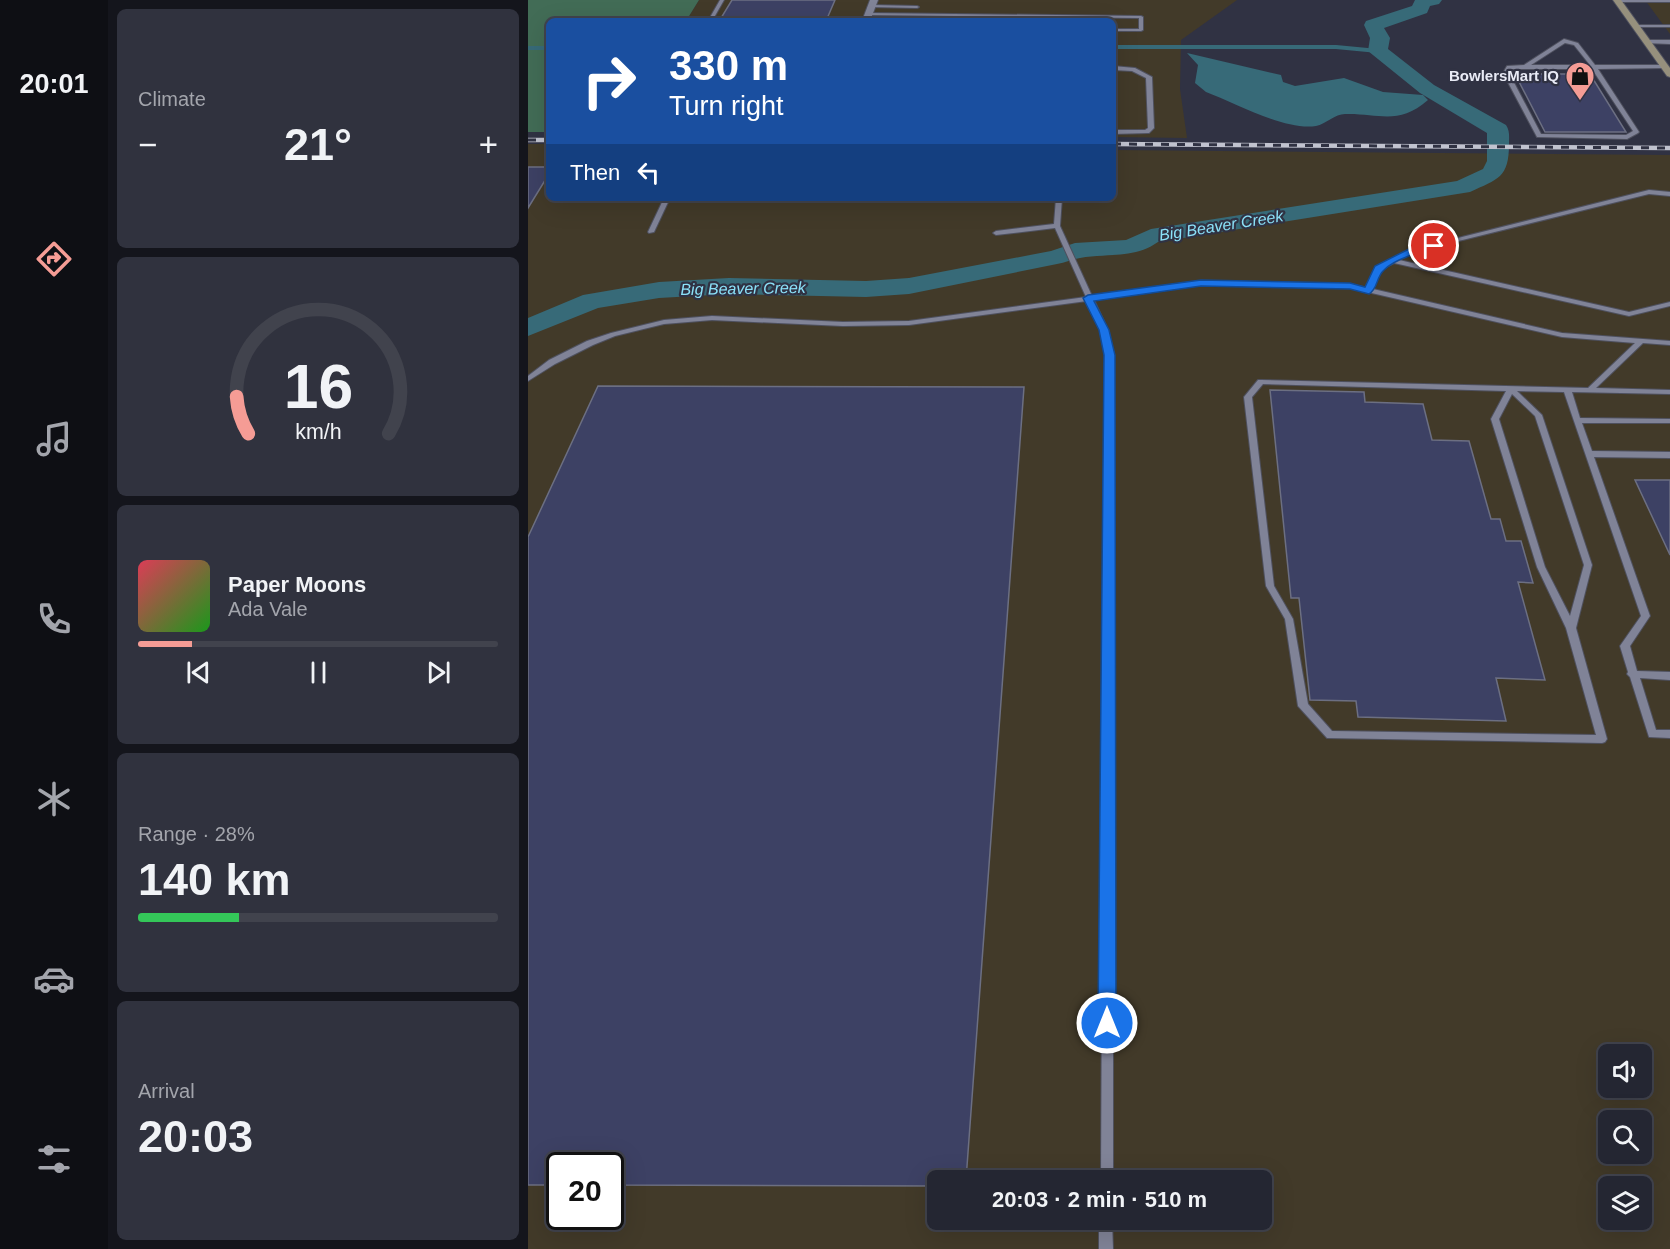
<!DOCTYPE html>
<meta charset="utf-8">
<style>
body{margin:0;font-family:Arial,sans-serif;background:#30323e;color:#f1f3f6;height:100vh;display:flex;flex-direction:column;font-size:22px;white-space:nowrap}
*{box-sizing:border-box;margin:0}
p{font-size:20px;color:#a3a5ac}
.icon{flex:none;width:33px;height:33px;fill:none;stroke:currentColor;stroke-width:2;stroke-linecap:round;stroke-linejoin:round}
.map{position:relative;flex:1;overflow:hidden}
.drawer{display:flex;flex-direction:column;gap:9px;padding:9px;background:#14151c;width:420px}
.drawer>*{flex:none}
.top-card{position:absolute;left:18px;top:18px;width:570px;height:183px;border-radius:9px;box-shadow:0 6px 24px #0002,0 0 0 2px #41434d;background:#1a4fa0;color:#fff;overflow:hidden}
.fabs{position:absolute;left:1070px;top:1044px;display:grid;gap:12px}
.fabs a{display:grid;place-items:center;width:54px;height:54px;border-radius:9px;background:#242632;box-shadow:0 6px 24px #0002,0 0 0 2px #41434d;font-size:30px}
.speed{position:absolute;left:18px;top:1152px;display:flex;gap:12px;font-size:30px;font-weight:700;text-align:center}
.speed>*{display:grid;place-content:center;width:78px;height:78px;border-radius:50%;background:#242632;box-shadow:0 6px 24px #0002,0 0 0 2px #41434d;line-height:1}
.speed .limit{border:3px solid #111;border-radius:9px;background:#fff;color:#111}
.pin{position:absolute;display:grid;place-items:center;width:51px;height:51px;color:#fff;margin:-26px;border:3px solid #fff;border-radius:50%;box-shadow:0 2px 6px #0007}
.me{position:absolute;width:66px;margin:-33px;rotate:0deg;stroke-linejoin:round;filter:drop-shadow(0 0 4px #0008)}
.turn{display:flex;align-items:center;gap:21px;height:126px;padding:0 24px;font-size:27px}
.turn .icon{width:78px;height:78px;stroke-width:2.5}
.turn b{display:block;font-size:42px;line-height:51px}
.then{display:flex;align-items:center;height:57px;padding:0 24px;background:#0003;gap:12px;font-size:22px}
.big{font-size:45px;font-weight:700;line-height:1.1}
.drawer .widget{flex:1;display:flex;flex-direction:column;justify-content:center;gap:9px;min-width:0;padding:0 21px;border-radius:9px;background:#30323e}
.drawer .dial{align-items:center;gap:0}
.dial svg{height:156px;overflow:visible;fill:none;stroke:#41434d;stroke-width:7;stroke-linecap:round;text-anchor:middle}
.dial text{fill:#f1f3f6;stroke:none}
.song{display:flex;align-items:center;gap:18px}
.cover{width:72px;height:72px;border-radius:9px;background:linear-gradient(135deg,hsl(350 70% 55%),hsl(120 70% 35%))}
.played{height:6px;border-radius:3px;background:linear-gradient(90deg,#f59c95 15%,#41434d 15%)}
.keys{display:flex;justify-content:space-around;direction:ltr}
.heat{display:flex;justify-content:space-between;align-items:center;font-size:33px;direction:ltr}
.charge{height:9px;border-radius:4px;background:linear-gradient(90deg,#34c759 28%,#41434d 0)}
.trip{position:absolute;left:399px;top:1170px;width:345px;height:60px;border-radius:9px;background:#242632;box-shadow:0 6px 24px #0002,0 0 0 2px #41434d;font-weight:700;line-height:60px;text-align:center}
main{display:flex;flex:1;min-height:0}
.dock{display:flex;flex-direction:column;width:108px;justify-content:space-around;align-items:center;background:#0e0f14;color:#a3a5ac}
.dock .icon{width:42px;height:42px}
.dock .current{color:#f59c95}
.dock b{font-size:27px;color:#f1f3f6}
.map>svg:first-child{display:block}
.industrial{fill:#423a29;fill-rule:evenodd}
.forest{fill:#426c56}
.water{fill:#376a78}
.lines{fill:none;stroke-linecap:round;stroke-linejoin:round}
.stream{stroke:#376a78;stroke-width:4}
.river{fill:#376a78;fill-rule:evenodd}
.building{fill:#3d4164;stroke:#6c6f82;stroke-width:1.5}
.service-casing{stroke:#4e505e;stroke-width:2}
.minor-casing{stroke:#4e505e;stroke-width:2}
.secondary-casing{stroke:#4e505e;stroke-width:2}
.service{fill:#808397;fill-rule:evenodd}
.minor{fill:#808397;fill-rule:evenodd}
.secondary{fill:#96907d;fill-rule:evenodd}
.rail-casing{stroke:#c1c3cf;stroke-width:4.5}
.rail{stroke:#303243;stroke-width:3;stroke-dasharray:8;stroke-linecap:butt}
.route{fill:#1a73e8;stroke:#114b97;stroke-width:1.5}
.labels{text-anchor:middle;stroke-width:4.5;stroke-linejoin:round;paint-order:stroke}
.far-poi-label{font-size:15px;font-weight:bold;fill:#e9ebf6;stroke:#303243;text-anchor:end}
.far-water-label{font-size:16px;font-style:italic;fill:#8be1f8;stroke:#303243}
</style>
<main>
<nav class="dock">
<b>20:01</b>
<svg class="icon current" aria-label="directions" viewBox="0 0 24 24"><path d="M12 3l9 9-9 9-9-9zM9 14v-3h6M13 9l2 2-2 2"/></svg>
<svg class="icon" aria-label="music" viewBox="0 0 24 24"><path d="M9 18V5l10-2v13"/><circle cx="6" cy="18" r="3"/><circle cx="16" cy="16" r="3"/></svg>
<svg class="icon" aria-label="phone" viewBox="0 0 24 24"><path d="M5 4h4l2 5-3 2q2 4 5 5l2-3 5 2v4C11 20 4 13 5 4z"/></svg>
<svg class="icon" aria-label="climate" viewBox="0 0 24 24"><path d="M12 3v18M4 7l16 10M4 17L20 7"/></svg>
<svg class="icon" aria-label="car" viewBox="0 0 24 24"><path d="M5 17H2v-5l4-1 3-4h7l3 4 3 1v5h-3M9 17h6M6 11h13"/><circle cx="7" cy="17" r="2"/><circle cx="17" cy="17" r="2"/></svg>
<svg class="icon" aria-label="filters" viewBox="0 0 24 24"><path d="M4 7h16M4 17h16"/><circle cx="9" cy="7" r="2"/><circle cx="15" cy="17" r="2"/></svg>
</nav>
<section class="drawer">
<div class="widget"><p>Climate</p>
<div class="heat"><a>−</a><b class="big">21°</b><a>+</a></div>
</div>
<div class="widget dial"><svg viewBox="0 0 100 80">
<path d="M14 69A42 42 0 1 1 86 69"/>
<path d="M14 69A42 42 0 0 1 8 50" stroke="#f59c95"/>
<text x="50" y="56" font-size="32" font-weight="700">16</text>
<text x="50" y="72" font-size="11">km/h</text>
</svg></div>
<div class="widget">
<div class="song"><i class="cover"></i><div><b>Paper Moons</b><p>Ada Vale</p></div></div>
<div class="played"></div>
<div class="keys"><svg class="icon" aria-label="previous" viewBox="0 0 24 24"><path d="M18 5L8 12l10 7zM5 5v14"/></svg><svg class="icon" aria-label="pause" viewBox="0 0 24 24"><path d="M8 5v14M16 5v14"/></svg><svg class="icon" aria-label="next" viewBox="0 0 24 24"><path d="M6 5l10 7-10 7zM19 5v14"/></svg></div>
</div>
<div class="widget"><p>Range · 28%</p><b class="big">140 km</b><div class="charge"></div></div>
<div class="widget"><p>Arrival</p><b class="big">20:03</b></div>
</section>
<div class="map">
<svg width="1142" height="1249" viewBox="0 0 1142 1249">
<rect width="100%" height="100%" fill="#303243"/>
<path class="industrial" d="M171,0h538l-56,40 -1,49 7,49 -74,-1v-116h-427z
M1117,0h25v34l-22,-30z
M0,144h21v54h564v-48l557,5v1094h-1142zM1080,1054h33v34h-33zM1080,1120h33v34h-33zM32,1166h50v50h-50zM410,1180h324v40h-324zM1080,1186h33v34h-33z"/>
<path class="forest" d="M0,0h171l-13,21h-137v111h-21z"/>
<path class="water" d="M659,53l94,22 2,7 12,4 49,-8 39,14 40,3 5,5c-30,26 -49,13 -83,14 -10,0 -19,10 -29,12 -30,5 -81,-23 -110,-34l-11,-9 3,-18z"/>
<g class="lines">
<path class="stream" d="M585,47h223l42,4
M0,48h21"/>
<path class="river" d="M887,0h27l-3,4 -9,2 -3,7 -43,15 6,10 -2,11 46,36 72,40c4,6 3,12 3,19 0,34 -11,35 -39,48l-312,50c-24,17 -51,11 -78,16 -8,1 -15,5 -23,6l-148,30 -43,3 -137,-3 -70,4 -61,10 -70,28v-18l55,-23 76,-13 70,-4 137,3 43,-3 142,-27 24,-8 51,-3 25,-11 306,-48 26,-12 4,-8v-28l-67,-40 -52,-42 2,-13 -6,-13 2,-4 46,-15z"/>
</g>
<path class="building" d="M204,0h103l-9,21 -105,-3z
M987,74h75l36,58h-81z
M0,167h21v7l-21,34z
M70,386l426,1 -58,793h-28v6l-328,-1v-19h-50v19h-32v-648z
M742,390l94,2 1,10 58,2 9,36 37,1 22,78h9l6,22h15l12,42 -15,-1 27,98 -49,-2 10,43 -148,-4 -2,-16 -46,-1 -11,-102h-8z
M1107,480h35v75z"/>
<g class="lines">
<g class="service-casing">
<path id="service" d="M192,0h4l-12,21h-4z
M344,5l45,1 2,1 -2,1 -47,-1v-2z
M341,13l272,3 2,1v13l-2,1h-28v-2h26v-11l-272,-3v-2z
M1108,25h34v2h-36v-1z
M1036,39l14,4 17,22h72v2l-2,1 -67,1 41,63 -1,1 -11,6 -90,-2 -34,-64 4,-7 17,-1zM1037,43l9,2 16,20h-59zM983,69h81l41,62 -7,4 -85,-1 -32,-61z
M1119,40h23v4l-25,-1v-2z
M585,66l22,2 17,9 2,51 -5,5 -36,1v-4h32l3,-2 -2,-50 -14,-7 -19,-1z
M1121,190l21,2v4l-21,-2 -235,58 -15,8 230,52 41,-10v4l-41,10 -235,-53 -12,6 -9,20 189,44 108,8v4l-27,-2 -47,45 74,2v4l-98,-2 8,26 90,1v4h-88l10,28 78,1v6l-76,-1 56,159 -20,30 7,25 33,1v8l-30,-2 16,52h14v8l-21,-1 -19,-60 -3,-3 1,-2 -8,-26 21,-30 -77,-224 -47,-1 25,24 50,150 -16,63 31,111 -2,3 -3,1 -275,-5 -29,-32 -13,-87 -19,-33 -22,-189 14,-17h3l327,8 47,-45 -73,-6 -212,-49 -149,-3 -107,15 14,30 5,25v825h-12l4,-825 -5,-25 -13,-29 -178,24 -66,1 -131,-6 -48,4 -49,12 -22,9 -38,19 -27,17v-5l21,-16 38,-19 24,-8 53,-13 48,-4 131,6 66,-1 177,-24 -31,-69 -59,7 -3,-2 3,-2 58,-7 2,-26h6l-2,28 32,70 109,-15 149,3 17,4 10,-21 33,-17zM735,384l243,7 -15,28 46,148 29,61 30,107 -264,-4 -24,-27 -15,-85 -19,-33 -22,-189zM984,394l23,22 49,149 -14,51 -25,-49 -46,-148z
M136,198h6l-16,34 -5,1 -1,-1z
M571,1220h13l1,29h-14z"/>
</g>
<g class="minor-casing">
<path id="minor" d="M342,0h8l-8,21h-8z
M1086,0h56v2h-52z"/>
</g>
<g class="secondary-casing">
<path id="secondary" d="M1085,0h8l49,68v9l-3,-1z"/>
</g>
<use href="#service" class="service"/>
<use href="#minor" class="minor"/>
<use href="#secondary" class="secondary"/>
<g class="rail-casing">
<path id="rail" d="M0,140h21
M585,144l557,4"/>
</g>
<use href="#rail" class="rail"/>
</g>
<path class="route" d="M906,243l5,3 -2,2c-16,4 -41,10 -53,22 -8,7 -6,19 -15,24l-19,-5 -149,-3 -107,15 15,29 6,25 1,668 -2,6 -7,3 -6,-3 -3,-6 6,-668 -5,-25 -16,-32 5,-3 113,-15 149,3 15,4 10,-21 34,-17z"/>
<defs>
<g id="shop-pin" transform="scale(1.5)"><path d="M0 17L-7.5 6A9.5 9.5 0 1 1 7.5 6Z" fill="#f59c95" stroke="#303243"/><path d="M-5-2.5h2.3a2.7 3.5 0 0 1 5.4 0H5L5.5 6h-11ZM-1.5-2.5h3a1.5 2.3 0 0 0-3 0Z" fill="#111"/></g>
</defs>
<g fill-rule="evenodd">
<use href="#shop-pin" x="1052" y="76"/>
</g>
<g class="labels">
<g class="far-poi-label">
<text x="1031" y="81">BowlersMart IQ</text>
</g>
<g class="far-water-label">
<text transform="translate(693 225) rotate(-9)" y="6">Big Beaver Creek</text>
<text transform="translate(215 288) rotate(-1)" y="6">Big Beaver Creek</text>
</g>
</g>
</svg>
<div class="fabs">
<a><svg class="icon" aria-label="sound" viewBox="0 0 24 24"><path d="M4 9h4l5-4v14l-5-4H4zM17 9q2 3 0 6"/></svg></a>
<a><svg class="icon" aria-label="search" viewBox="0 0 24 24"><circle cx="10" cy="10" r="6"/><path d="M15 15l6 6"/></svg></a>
<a><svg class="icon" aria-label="layers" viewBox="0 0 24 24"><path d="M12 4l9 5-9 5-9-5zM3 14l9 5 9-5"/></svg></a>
</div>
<div class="speed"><div class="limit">20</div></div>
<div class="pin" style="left:906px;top:246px;background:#d93025"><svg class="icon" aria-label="arrive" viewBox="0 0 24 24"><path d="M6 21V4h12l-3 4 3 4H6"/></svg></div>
<svg class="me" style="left:579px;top:1023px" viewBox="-20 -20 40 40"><circle r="17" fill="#1a73e8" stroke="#fff" stroke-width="3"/><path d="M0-11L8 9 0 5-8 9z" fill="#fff"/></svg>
<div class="trip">20:03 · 2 min · 510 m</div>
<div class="top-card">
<div class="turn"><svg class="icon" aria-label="right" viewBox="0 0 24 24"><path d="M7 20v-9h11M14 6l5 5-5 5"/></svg><div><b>330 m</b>Turn right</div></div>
<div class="then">Then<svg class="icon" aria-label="left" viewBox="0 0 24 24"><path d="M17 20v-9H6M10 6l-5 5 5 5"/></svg></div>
</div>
</div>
</main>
